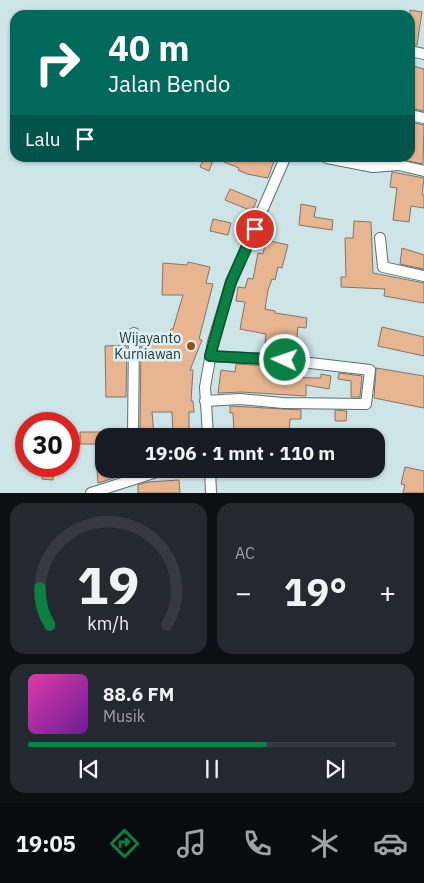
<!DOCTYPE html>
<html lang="id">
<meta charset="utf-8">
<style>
body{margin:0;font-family:"IBM Plex Sans",sans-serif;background:#242831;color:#f1f3f6;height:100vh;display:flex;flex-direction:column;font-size:19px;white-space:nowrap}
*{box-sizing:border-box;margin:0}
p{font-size:16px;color:#9ea1a6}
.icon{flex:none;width:28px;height:28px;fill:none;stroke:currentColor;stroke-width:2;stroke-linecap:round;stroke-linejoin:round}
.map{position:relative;height:493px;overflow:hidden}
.panel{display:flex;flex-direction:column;gap:10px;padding:10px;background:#0d0f14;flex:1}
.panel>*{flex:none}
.guide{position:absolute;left:10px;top:10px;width:405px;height:152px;border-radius:15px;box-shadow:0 1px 4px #0004;background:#00695c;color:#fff;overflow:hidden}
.speed{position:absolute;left:15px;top:412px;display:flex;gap:10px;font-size:25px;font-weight:700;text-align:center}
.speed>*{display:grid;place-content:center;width:65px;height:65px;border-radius:50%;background:#171b24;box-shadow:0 1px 4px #0004;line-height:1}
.speed .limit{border:8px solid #d22;background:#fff;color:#111}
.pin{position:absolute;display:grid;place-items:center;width:42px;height:42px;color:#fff;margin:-21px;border:2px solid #fff;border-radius:50%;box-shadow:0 1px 5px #0007}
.me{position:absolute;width:55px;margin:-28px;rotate:273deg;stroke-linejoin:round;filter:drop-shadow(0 0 4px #0008)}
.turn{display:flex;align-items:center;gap:18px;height:105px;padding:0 15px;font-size:22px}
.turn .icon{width:65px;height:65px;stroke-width:2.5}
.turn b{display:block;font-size:35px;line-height:42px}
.then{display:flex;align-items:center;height:48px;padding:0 15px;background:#0003;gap:10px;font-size:19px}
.big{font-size:38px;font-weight:800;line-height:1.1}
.panel .tile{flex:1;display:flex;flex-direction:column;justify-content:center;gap:8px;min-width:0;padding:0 18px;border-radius:15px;background:#242831}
.panel .dial{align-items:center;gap:0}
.dial svg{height:130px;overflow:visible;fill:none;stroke:#363941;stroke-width:7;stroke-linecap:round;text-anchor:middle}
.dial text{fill:#f1f3f6;stroke:none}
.song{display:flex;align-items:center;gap:15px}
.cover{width:60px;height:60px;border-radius:8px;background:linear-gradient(135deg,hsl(320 70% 55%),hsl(280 70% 35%))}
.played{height:5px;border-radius:2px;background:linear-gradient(90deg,#0b8043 65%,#363941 65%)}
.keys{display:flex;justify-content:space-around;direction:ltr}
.heat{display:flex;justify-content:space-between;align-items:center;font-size:28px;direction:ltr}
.panel .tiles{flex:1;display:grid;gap:10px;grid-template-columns:1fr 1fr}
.tile:last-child{grid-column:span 2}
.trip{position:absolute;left:95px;top:428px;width:290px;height:50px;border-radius:15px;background:#171b24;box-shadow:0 1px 4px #0004;font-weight:800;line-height:50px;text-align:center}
.menu{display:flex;height:80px;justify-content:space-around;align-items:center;background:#090b0e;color:#9ea1a6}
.menu .icon{width:35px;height:35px}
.menu .on{color:#0b8043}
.menu b{font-size:22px;color:#f1f3f6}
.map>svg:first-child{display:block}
.building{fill:#e7b691;stroke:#827368}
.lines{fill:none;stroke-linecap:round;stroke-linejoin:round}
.street-casing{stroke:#5a6e70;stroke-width:12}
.street{stroke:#fff;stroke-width:10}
.route-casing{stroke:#07532c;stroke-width:12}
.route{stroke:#0b8043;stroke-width:9}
.poi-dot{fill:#915219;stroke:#dbf2f4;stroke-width:2}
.labels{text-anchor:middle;stroke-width:5;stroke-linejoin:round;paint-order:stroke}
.poi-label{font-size:14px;fill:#2d3637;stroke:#dbf2f4;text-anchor:end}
</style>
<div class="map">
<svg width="424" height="493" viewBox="0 0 424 493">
<rect width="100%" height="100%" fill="#cee5e7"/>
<path class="building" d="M410,10l12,2 -5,33 -7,-1z
M410,65l14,4v42l-14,-3z
M410,122l14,3 -1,39 -30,-6h17z
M204,158h71l-7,20 -21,-4 -9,-4 1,-2 -25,-10 -5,13 -9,-4z
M392,172l32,6 -2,17h2v13l-13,-2 -2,16 -16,-2 4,-32 -7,-1z
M230,189l27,11 -5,11 -27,-11z
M301,204l15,3 -2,10 19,3 -1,10 -33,-5z
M213,219l18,4 -3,12 -18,-4z
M354,221l17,1 2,51 51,10v20l-40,-7 1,-7 -44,-2v-10h5l-1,-39h8z
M266,240l22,5 -6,23 -4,-1 -3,13 -3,-1 -4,11 -3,19 10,2v2l32,5 -1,10 -8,-1 -3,27 -31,-2 2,-18 -26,-5 5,-27 -9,-1 2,-14 7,1 3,-10 5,1 5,-26 5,1z
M402,248l22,7v14l-24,-5z
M188,262l22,5 -4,16 7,1 -14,55 3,1 -12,30h3l-2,31h2l1,11h-5v21h-16l-1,-21h-20l2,22h-14l1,-92 24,2 6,-15h2l10,-34h-21l1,-32 24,2z
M382,327l42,10v19l-46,-10z
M127,345l-1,52h-20l-1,-51z
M236,364l33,2v11l52,1v-4l10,2 -2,13 -23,-4v11l-65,-4 -23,1 3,-23 14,2z
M376,368l48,8v32l-50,-10z
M339,373l23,3 -2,21h-9v-16l-13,-2z
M230,406l71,4v9h-11l-1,17 -33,-2v2h-22l-1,-23h-3z
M335,410l12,1 -1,10h-11z
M80,432h24v12h-24z
M43,466h11l-1,14 -11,-1z
M405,467l19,4v22h-21l2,-8 -4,-1z
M97,469h19l1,8 -19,6z
M179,480l1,13h-42v-8l10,-3z"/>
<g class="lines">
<g class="street-casing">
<path id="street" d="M410,51l14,3
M410,115l14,3
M327,158l46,9 25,-2 26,6
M380,238l3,29 41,9
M205,401l35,-2 43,4 83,1 4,-34 -85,-10 -75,-4
M133,436l1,-103
M208,436l-3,-49 8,-45 18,-60 54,-124
M210,469l1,24
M91,493l75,-24"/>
</g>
<use href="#street" class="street"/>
</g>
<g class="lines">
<g class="route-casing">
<path id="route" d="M255,229l-24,53 -21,74 75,4"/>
</g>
<use href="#route" class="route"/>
</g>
<circle class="poi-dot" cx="191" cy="346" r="5"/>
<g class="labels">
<g class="poi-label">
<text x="181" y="343">Wijayanto<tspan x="181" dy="16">Kurniawan</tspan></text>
</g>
</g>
</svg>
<div class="speed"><div class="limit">30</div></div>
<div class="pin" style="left:255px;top:229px;background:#d93025"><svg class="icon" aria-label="arrive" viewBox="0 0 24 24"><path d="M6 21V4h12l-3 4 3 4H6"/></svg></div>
<svg class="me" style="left:285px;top:360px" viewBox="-20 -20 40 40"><circle r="17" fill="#0b8043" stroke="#fff" stroke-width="3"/><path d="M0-11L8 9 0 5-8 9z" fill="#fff"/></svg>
<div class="trip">19:06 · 1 mnt · 110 m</div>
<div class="guide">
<div class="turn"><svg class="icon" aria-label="right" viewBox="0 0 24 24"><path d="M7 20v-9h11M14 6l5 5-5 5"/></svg><div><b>40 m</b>Jalan Bendo</div></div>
<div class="then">Lalu<svg class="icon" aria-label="arrive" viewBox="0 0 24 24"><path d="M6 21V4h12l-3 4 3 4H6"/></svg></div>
</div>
</div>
<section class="panel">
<div class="tiles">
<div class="tile dial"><svg viewBox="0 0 100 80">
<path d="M14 69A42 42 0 1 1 86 69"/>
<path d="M14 69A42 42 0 0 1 8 46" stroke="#0b8043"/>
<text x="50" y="56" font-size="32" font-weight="700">19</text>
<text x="50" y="72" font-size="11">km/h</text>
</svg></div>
<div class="tile"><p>AC</p>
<div class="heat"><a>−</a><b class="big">19°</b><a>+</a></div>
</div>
<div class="tile">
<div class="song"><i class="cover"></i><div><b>88.6 FM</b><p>Musik</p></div></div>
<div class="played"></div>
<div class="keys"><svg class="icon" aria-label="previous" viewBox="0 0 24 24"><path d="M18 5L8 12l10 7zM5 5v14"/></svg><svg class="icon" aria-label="pause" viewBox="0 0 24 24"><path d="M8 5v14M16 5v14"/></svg><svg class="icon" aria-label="next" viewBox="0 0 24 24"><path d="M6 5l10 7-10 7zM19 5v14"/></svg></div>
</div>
</div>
</section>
<nav class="menu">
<b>19:05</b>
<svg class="icon on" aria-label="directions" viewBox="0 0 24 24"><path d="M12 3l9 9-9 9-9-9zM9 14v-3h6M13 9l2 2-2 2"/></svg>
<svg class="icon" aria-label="music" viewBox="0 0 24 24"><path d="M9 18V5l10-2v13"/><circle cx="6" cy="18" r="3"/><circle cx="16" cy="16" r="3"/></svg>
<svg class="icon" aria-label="phone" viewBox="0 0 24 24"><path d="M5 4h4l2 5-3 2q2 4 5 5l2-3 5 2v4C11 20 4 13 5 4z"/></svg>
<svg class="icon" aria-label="climate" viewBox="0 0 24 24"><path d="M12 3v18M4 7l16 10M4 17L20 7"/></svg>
<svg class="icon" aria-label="car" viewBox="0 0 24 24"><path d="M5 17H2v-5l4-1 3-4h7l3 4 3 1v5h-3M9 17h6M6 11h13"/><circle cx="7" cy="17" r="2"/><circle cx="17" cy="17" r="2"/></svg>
</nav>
